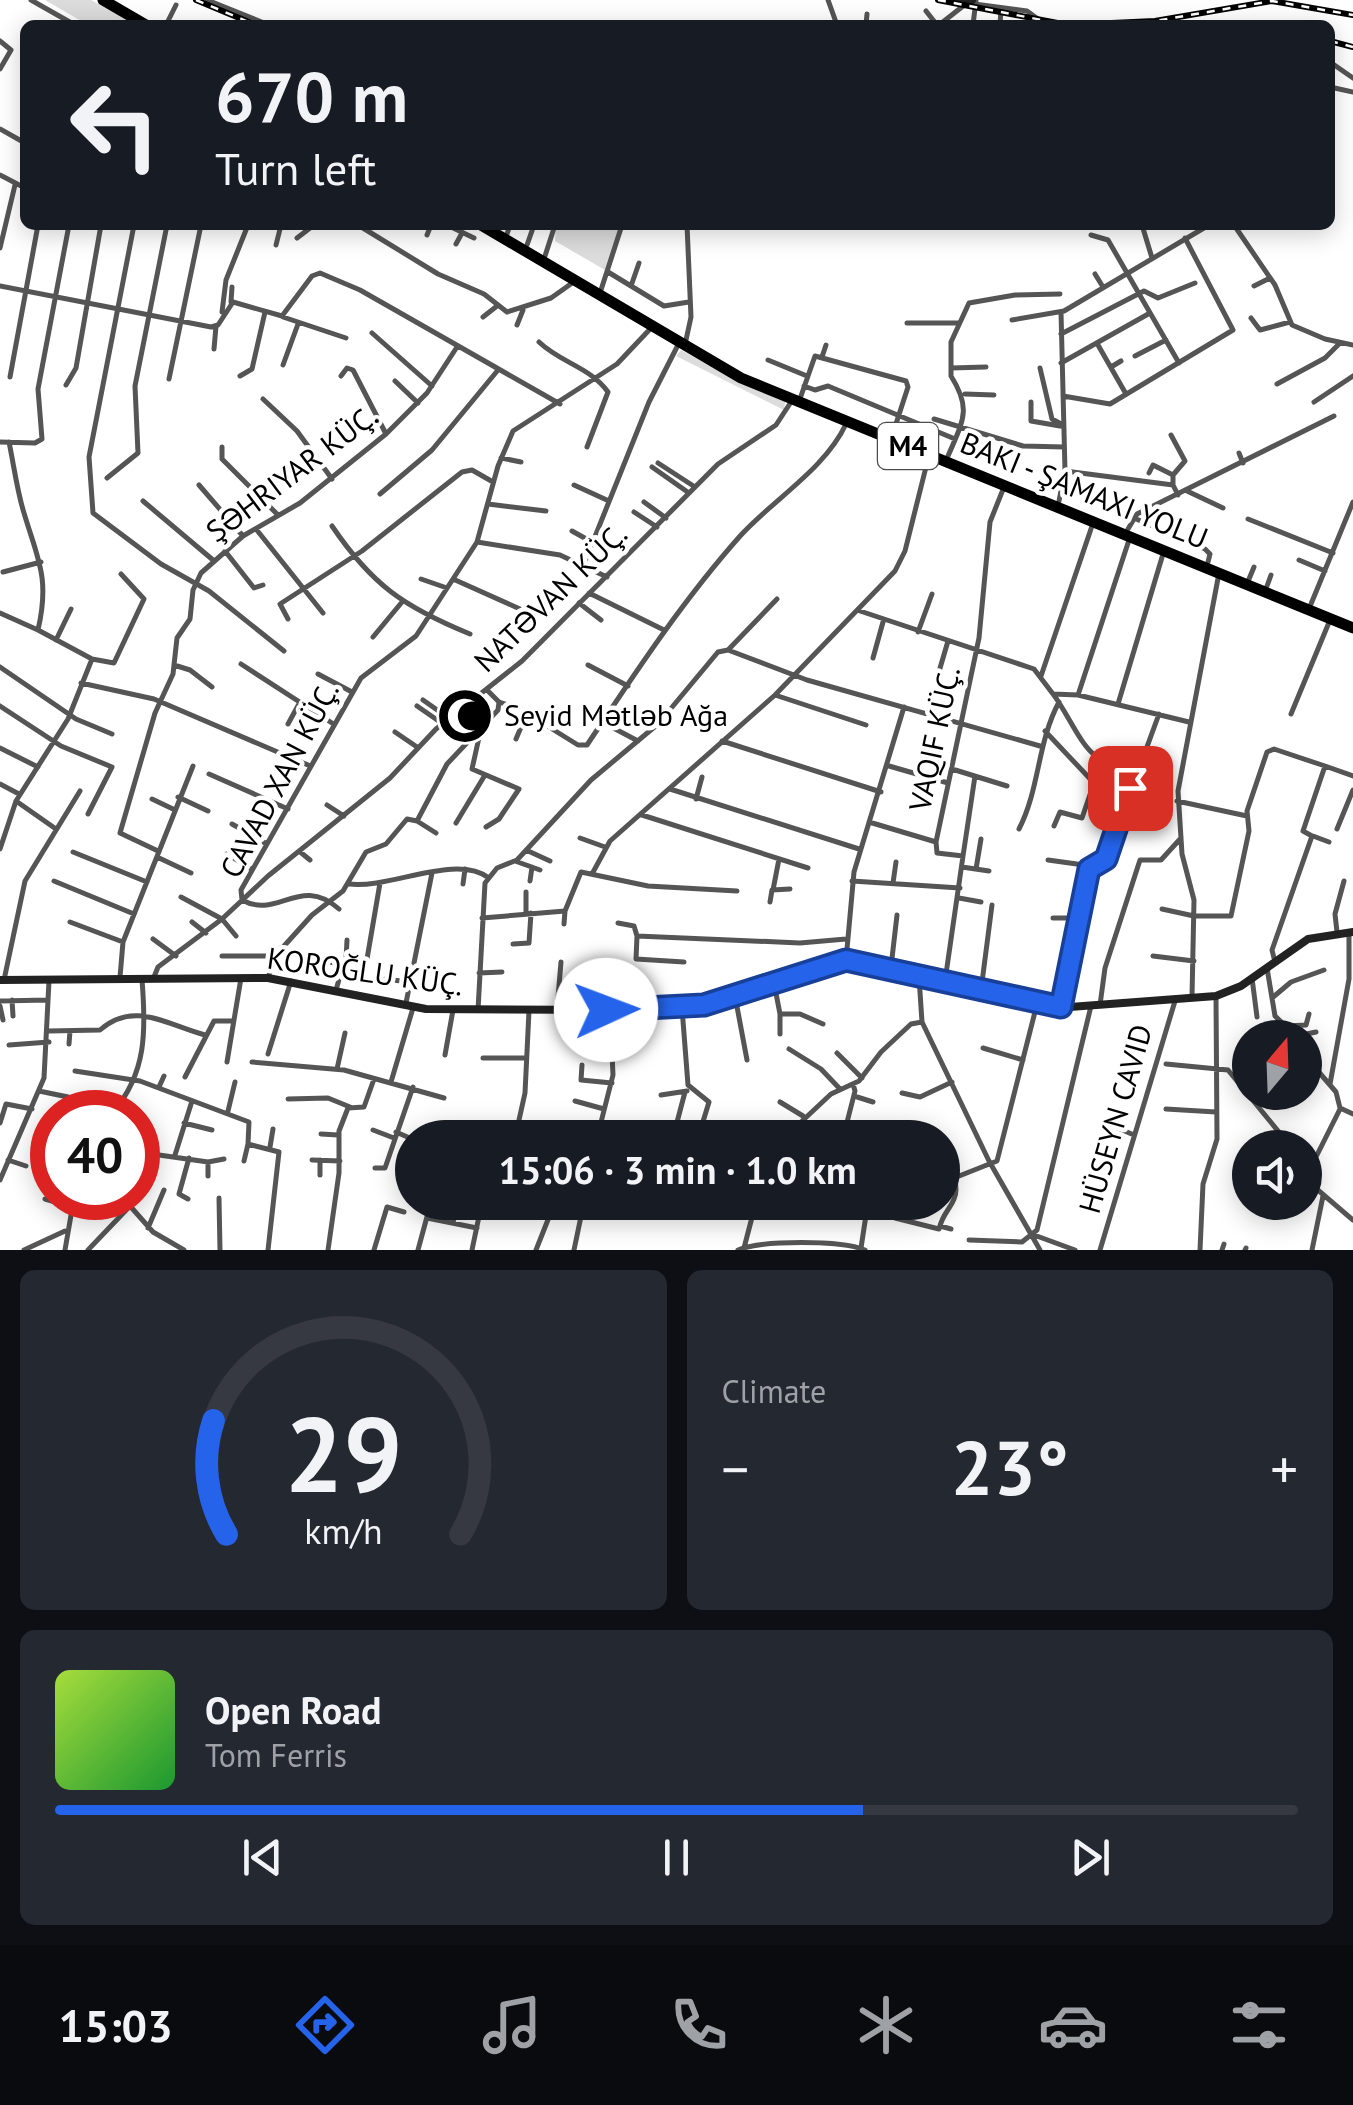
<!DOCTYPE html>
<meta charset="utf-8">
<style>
body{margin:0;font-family:"PT Sans",sans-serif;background:#242831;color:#f1f3f6;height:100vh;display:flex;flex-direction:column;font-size:38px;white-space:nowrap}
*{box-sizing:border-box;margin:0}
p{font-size:32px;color:#9ea1a6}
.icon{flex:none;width:55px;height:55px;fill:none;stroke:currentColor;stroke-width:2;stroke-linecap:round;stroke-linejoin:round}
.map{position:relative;height:1250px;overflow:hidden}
.sheet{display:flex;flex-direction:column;gap:20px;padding:20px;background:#0d0f14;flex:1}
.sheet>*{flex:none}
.top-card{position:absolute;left:20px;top:20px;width:1315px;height:210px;border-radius:15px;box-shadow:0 5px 25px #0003;background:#171b24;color:#f1f3f6;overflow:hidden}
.needle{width:65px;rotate:19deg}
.fabs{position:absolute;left:1232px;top:1020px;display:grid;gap:20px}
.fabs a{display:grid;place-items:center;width:90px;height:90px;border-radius:50%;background:#171b24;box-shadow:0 5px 25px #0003;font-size:50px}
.speed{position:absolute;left:30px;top:1090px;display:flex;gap:20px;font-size:50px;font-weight:700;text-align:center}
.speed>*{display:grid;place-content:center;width:130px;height:130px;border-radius:50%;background:#171b24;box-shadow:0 5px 25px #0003;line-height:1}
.speed .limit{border:15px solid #d22;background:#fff;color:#111}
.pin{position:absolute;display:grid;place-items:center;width:85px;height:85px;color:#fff;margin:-42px;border-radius:20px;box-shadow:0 5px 15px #0006}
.me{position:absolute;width:110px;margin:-55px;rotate:88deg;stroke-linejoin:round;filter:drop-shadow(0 0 8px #0008)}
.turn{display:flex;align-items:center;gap:35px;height:210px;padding:0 30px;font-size:45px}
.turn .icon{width:130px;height:130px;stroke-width:2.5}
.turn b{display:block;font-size:70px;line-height:85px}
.big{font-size:75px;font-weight:600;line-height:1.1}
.sheet .tile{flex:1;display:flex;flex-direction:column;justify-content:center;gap:15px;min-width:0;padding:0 35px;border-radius:15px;background:#242831}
.sheet .dial{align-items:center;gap:0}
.dial svg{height:260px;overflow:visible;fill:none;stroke:#363941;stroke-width:7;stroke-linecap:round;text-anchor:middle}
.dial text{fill:#f1f3f6;stroke:none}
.song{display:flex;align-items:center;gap:30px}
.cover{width:120px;height:120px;border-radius:15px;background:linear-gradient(135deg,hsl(80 70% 55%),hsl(130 70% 35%))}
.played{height:10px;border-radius:5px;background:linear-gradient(90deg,#2563eb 65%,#363941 65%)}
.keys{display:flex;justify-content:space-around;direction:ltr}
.heat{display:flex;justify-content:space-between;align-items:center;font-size:55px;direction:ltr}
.sheet .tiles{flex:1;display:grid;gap:20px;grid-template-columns:1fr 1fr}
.tile:last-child{grid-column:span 2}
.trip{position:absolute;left:395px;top:1120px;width:565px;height:100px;border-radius:50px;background:#171b24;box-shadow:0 5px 25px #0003;font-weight:600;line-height:100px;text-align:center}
.tabs{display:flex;height:160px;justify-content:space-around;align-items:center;background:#090b0e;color:#9ea1a6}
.tabs .icon{width:70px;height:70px}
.tabs .selected{color:#2563eb}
.tabs b{font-size:45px;color:#f1f3f6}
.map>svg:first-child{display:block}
.green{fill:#dcdcdc}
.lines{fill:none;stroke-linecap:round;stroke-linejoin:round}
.street{stroke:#555;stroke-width:5}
.secondary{stroke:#222;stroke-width:8}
.highway{stroke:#000;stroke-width:11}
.rail-casing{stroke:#000;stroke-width:6}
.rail{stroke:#fff;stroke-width:2.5;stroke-dasharray:8;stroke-linecap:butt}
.route-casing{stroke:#184099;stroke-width:25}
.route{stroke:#2563eb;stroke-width:18}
.labels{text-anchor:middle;stroke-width:9;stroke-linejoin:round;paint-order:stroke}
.shield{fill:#fff;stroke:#4c4c4c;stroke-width:2.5}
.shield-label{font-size:28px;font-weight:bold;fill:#000}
.street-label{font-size:30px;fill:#000;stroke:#fff}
.poi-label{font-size:30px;fill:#000;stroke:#fff;text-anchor:start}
</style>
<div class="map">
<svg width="1353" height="1250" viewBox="0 0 1353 1250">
<rect width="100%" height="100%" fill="#fff"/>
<path class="green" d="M45,0h46l47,25h-50z
M556,225h64l-15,45 -50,-29z
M681,350l60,33 44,19 -1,8 -108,-54z"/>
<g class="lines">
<path class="street" d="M31,0l44,25
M207,0l62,25
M828,0l9,25
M926,11l11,14
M166,25l10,-20
M866,25l1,-11
M939,25l28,-22 60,8 15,11 18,3
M973,25l3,-25
M1000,25l1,-16
M0,41l11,9 -11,19
M1330,62l23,16
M1330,87l23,5
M0,129l25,14
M0,175l25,13
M134,225l-45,232 4,56 68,51 48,27 75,60
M358,225l80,49 46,20 23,18 44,-14 24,-17
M447,225l27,13
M1142,225l10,33
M1234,225l41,60 17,40 33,14 28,6
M507,234l3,-9
M427,235l4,-10
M1091,235l17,5 71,123
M297,238l17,-13
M456,244l6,-11
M276,245l5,-20
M527,245l7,-20
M0,248l15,-63
M545,256l10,-31
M608,272l56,34 25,-4
M1095,274l8,13
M0,286l211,41 7,-2 15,-23 49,14 30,-40 8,-3 40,17 200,114
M631,286l8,-23
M1254,286l16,-8
M601,290l21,-65
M231,302l1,-15
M222,312l4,-32 22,-55
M283,317l63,21
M483,317l14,-11
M1251,318l9,12 30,-8
M1012,320l52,-9 145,-86
M907,323h52
M517,325l6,-15
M372,333l60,53
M1061,334l83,-43 14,7 37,-15
M686,340l5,-23 -4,-92
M539,342c22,21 51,25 69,50l-21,55
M1098,345l28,49
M214,349l2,-23
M1135,356l31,-16
M822,357l4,-12
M768,360l39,16
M1061,363l89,-50
M283,365l15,-41
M1111,367l10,-6
M951,368l35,-1
M1040,368l12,51 11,6
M240,376l12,-7 13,-57
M341,376l6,-8 6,2 33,64
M10,377l28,-152
M169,379l32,-154
M395,381l23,22
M1277,384l48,-26 15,-15
M66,385l10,-17 25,-143
M804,386l11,4 13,-4 127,53
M965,394l29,1
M801,396l14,-40 91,25 2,6 -15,46
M1063,396l47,8 123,-74 -48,-92
M263,399l34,32 35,48
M1031,402v19l29,5
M1314,402l39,-26
M934,419l89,27 41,1
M1171,435l14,26 -12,14v10
M0,442l35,1 7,-4 -4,-50 31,-164
M222,447v12l56,56
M1239,453l4,10
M948,456c15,-35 24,-47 3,-80v-34l18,-39 46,-8 45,-1
M501,458l20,4
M658,463l37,24
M652,467l37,26
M1065,471l108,14 5,10
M1149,473l4,-8 20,10
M107,478l31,-25 -3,-67 32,-161
M199,485l44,51
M574,485l35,16
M1187,491l36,17
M380,494l52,-44 66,-80
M143,501l70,59
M1059,501l6,-30 -4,-159
M644,502l22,16
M488,504l58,7
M634,512l23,15
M1134,518l71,31 5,5 -2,8
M1248,519l85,34
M332,526c40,59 72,81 138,108
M256,529l67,84
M1128,529l9,-15 197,-98
M572,531l18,10
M477,542l83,13 47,22
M225,551l29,37 9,-3
M1299,560l26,11
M584,564l65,-162 30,-59
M3,572l38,-10
M421,579l26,9
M453,579l67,30
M1249,579l5,-12
M1267,586l4,-11
M589,593l75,37
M579,603l22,17
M1311,604l42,-102
M860,611l174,58 19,25 25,1 111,27
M0,613l38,17
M288,619l-8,-15 82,-53 100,-79 10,-2 21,12
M918,632l14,-38
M373,637l29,-35
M56,640l15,-31
M728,650l79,30 233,66
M873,658l10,-36
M92,659l22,4 30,-64 -23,-25
M241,664l91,59
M174,665l16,5 22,17
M588,665l40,21
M0,667l76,52 36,15
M318,674l34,18
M938,675l10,-34
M1041,676l52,-153
M81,683l73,16 154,66
M1053,694c14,18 27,51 43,62
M775,695l91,30
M1078,695l52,-158
M423,700l27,19
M499,702l21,7 58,36h9c48,-72 96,-145 154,-210 33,-36 84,-66 105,-111
M1118,704l45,-150
M0,706l61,40 51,21 -24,47
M417,706l26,18
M1291,714l39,-94
M602,722l36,19
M288,724l12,-22
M1045,731l49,52 -12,35 -22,-6 -6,14
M395,732l22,15
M480,733l-8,36 47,20 -20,30 -13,8
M516,739l11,-26
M722,741l159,51
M0,748l38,19
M889,766l59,17
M952,769l55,17
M209,774l79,35
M0,784l19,10
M670,789l189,60
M178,797l30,14
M152,799l21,10
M696,799l6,-22
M16,801l40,28
M1177,801l70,15
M327,805l17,11
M642,815l166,53
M417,821l19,12
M869,822l67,20
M456,823l29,-48
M232,824l35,20
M1019,829c21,-41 18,-86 40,-127
M1337,829l16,-39
M1313,836l16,6
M580,838l25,9
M0,849l16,-48 52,-82 24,-60 -54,-29c12,-52 0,-70 -14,-117 -7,-22 -10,-47 -15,-71
M526,850l24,11
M158,851l-38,-18 35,-120 18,-39 4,-36 13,-19 3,-29 8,-17 42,-37 57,-33 86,-69 41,-41 30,-46
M299,851l11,9
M73,852l74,30
M227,854l24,15
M963,856l12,-80
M157,857l34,16
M1048,860l43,6 15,-7 53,-145
M515,861l25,9
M962,867l27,4
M976,869l5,-30
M592,874l18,-33 165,-146 120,-124 10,-20 24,-96
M54,881l80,33
M530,881l2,-14
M852,881l108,7
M893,883l3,-21
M349,884c42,5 106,-31 140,-6
M463,884l2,-15
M773,890l6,-31
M181,897l41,22 14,17
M959,898l22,4
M770,902l2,-12 18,-1
M339,909c-39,-35 -61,11 -97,-9l-1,-10 120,-212 55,-42 61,-94 21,-76 15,-35 104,-67 35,-37
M1162,909l32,7h37l18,-85 -2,-20 20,-59 7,-3 51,17
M526,913v-21
M482,918l83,-7 16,-39 67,14 89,5
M1053,918h22
M70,922l53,20
M192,922l14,11
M618,923l16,3 3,10
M564,924l1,-13
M1337,932l-2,-18 9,-33
M153,939l23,17
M513,944l16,-1 2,-30
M281,948l9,7
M222,956h52
M1153,956l41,5
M323,960l19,5
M346,960l1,-20
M846,960l8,-88 50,-165
M684,962l-48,-3 1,-23 163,7 46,-4
M1275,962l-3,-12 40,-114 -9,-5 22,-65 28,10
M891,967l6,-52
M1267,968l8,48 23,22
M479,973l23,-1
M120,977l3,-35 70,-176
M154,977l4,-10 64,-48 46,-43 122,-98 46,-49 86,-68 196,-197 58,-39 15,-23
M919,977l3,45 67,139 51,89
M268,978l7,-22 37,-41 31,-24 23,-39 20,-8 21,-25 10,2 30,-57 51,-54 1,-8 -12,-12
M1252,978l5,39
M384,979l26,3
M4,980l21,-99 55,-90
M945,981l18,-125 -26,-3 -1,-11 43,-204 11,-116 14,-35
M774,983l6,31h20l23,10
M336,990l8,-28 23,-3 13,-76
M981,990l11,-85
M735,996l12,64
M1192,997l2,-97 -12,-46 -4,-63 41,-218
M1272,998l19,-16 33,-12
M12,1000l1,16
M0,1001l47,-1
M406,1003l26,-130
M1100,1005l5,-37 35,-108h21l20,-22
M0,1006l3,14
M1061,1007l8,-58 22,-83
M682,1008l6,77 21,17 -11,36
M557,1009l4,-47
M478,1010l7,-127 12,-15 20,-8 74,-80 67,-56 60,-72 10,-2 49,-51
M606,1010l2,-48
M780,1014v20
M1287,1026l19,-1 3,-11
M49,1031l51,-1c34,-30 67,-5 105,5
M1297,1036l19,-4
M69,1044l1,-13
M9,1045l40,-3
M983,1048l40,12
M789,1049l32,20 19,20
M837,1053l25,25
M268,1054l23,-73
M445,1055l8,-45
M1305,1056l31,36 4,16 13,6
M483,1058h42
M227,1062l14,-84
M252,1062l92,8 100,28
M1166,1064l62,6 64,78
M582,1065l-1,15 31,3
M337,1069l8,-36
M75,1071l65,10 109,41 -1,22 31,8 -11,98
M185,1077l29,-56h18
M391,1082l22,-74
M1330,1084l19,-105v-45
M159,1087l5,-11
M39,1091l29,6 -2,15
M902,1093l18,4 32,-15
M661,1095l26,-4
M854,1096l19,6
M288,1099l40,-1 22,9
M100,1101l16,8
M575,1101l29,8
M780,1102l23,14
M1166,1109l50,3
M228,1111l7,-29
M113,1112c34,-39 33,-83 29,-132
M0,1123l6,-19 26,5
M184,1123l28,7
M676,1126l9,-34
M1113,1126l21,9
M373,1130l21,8
M396,1132l16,7
M321,1134l17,1
M515,1138l10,-45 4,-82
M583,1138l14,-8
M597,1138l16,-63 -3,-65
M784,1138l47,-44 28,-13 22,-29 30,-28 11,-2
M843,1138l12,-47 -2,-7
M270,1147l3,-18
M138,1152l70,10 16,-3
M175,1155l17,-54
M8,1160l18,6
M312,1160l28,1
M244,1161l4,-17
M208,1162v14
M1305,1165l12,-10 23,-46
M145,1167l1,-14
M375,1168h10l28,-81
M320,1175v-15
M954,1178l43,-17 40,-157
M1305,1179l48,41
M0,1180l44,-102 5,-97
M60,1198l-1,5 11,4
M123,1198l30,34 31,18
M219,1198l1,52
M45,1199l14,4
M188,1199l-9,-5 10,-36
M849,1202l21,11
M91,1204l5,-6
M427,1218l50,10
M895,1218l44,11c4,-16 10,-18 15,-30 7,-15 -6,-35 -12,-49
M453,1223l4,-21
M940,1226l11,3
M148,1228l16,-38
M1034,1235l41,15
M969,1240l53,2 15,-12 54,-224
M744,1248l12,-46
M861,1248l7,-46
M24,1250l41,-19
M65,1250l9,-52
M88,1250l42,-44
M328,1250l11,-77v-42l9,-23 16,-1 10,-28
M374,1250l13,-43 17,5
M418,1250l13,-48
M472,1250l10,-48
M536,1250l19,-48
M574,1250l10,-48
M738,1250c24,-10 103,-10 127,0
M1100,1250l75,-249
M1200,1250l3,-66 14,-45 -1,-143
M1222,1250l2,-6
M1245,1250l1,-2
M1312,1250l11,-54"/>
<path class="secondary" d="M950,0h22
M0,980l268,-2 158,31 184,1 94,-5 146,-45 187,44 33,3 146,-11 25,-10 67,-47 45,-7"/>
<path class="highway" d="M103,0l43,25
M481,225l260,153 612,250"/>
<g class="rail-casing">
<path id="rail" d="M196,0l60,25
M938,0l130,25 87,-4 117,-20 81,14
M1330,41l23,6"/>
</g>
<use href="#rail" class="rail"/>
</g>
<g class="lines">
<g class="route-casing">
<path id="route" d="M606,1010l98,-5 142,-45 215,47 28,-138 17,-10 24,-71"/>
</g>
<use href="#route" class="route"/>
</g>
<defs>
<g id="mosque-disc" transform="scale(2.875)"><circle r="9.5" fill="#000" stroke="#fff"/><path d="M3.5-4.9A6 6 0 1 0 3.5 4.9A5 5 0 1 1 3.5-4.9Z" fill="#fff"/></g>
</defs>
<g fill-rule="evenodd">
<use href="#mosque-disc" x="465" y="716"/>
</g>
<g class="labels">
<rect class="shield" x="878" y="423" width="60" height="46" rx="8"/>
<g class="shield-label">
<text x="908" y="456">M4</text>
</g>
<g class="street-label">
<text transform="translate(292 474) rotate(-37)" y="10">ŞƏHRIYAR KÜÇ.</text>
<text transform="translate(1084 491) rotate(22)" y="10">BAKI - ŞAMAXI YOLU</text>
<text transform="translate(551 598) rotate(-44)" y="10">NATƏVAN KÜÇ.</text>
<text transform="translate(935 739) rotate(-78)" y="10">VAQIF KÜÇ.</text>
<text transform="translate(280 780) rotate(-62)" y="10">CAVAD XAN KÜÇ.</text>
<text transform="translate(365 972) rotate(8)" y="10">KOROĞLU KÜÇ.</text>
<text transform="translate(1116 1119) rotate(-74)" y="10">HÜSEYN CAVID</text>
</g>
<g class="poi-label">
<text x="504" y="726">Seyid Mətləb Ağa</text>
</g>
</g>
</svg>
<div class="fabs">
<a><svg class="needle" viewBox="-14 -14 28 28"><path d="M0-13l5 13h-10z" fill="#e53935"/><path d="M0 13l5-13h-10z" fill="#9ea1a6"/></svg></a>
<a><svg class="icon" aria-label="sound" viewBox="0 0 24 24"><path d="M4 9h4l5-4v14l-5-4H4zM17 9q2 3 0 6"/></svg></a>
</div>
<div class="speed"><div class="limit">40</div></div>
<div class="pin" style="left:1130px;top:788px;background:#d93025"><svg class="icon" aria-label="arrive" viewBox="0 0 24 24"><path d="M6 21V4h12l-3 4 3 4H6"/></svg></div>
<svg class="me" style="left:606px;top:1010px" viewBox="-20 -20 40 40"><circle r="19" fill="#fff"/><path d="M0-13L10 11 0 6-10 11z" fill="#2563eb"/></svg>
<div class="trip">15:06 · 3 min · 1.0 km</div>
<div class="top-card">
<div class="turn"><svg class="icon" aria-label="left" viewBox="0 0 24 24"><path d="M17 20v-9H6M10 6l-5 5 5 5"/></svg><div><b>670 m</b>Turn left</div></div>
</div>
</div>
<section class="sheet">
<div class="tiles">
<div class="tile dial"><svg viewBox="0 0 100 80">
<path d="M14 69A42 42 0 1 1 86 69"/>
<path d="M14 69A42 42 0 0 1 10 34" stroke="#2563eb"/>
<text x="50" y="56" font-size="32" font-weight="700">29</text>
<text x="50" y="72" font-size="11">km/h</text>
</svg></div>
<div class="tile"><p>Climate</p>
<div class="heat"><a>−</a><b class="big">23°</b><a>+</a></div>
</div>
<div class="tile">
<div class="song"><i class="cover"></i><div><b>Open Road</b><p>Tom Ferris</p></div></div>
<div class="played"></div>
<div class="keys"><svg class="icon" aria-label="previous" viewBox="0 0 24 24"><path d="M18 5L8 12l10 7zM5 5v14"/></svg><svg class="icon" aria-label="pause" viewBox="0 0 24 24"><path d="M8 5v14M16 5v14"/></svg><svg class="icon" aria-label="next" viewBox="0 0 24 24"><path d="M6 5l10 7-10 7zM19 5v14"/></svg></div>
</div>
</div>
</section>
<nav class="tabs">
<b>15:03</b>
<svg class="icon selected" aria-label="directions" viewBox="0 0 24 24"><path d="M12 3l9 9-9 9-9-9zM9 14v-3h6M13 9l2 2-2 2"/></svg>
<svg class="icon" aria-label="music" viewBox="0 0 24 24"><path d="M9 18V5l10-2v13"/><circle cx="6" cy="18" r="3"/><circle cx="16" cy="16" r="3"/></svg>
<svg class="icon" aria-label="phone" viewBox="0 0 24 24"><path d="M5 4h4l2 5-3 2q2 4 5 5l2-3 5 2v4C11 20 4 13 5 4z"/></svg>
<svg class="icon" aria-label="climate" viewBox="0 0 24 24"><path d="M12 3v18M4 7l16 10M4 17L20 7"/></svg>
<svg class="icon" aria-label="car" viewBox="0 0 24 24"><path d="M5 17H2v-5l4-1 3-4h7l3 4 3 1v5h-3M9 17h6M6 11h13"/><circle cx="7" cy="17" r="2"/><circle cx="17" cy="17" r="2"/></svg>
<svg class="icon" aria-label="filters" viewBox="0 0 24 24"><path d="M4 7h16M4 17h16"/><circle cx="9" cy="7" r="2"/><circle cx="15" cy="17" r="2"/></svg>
</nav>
